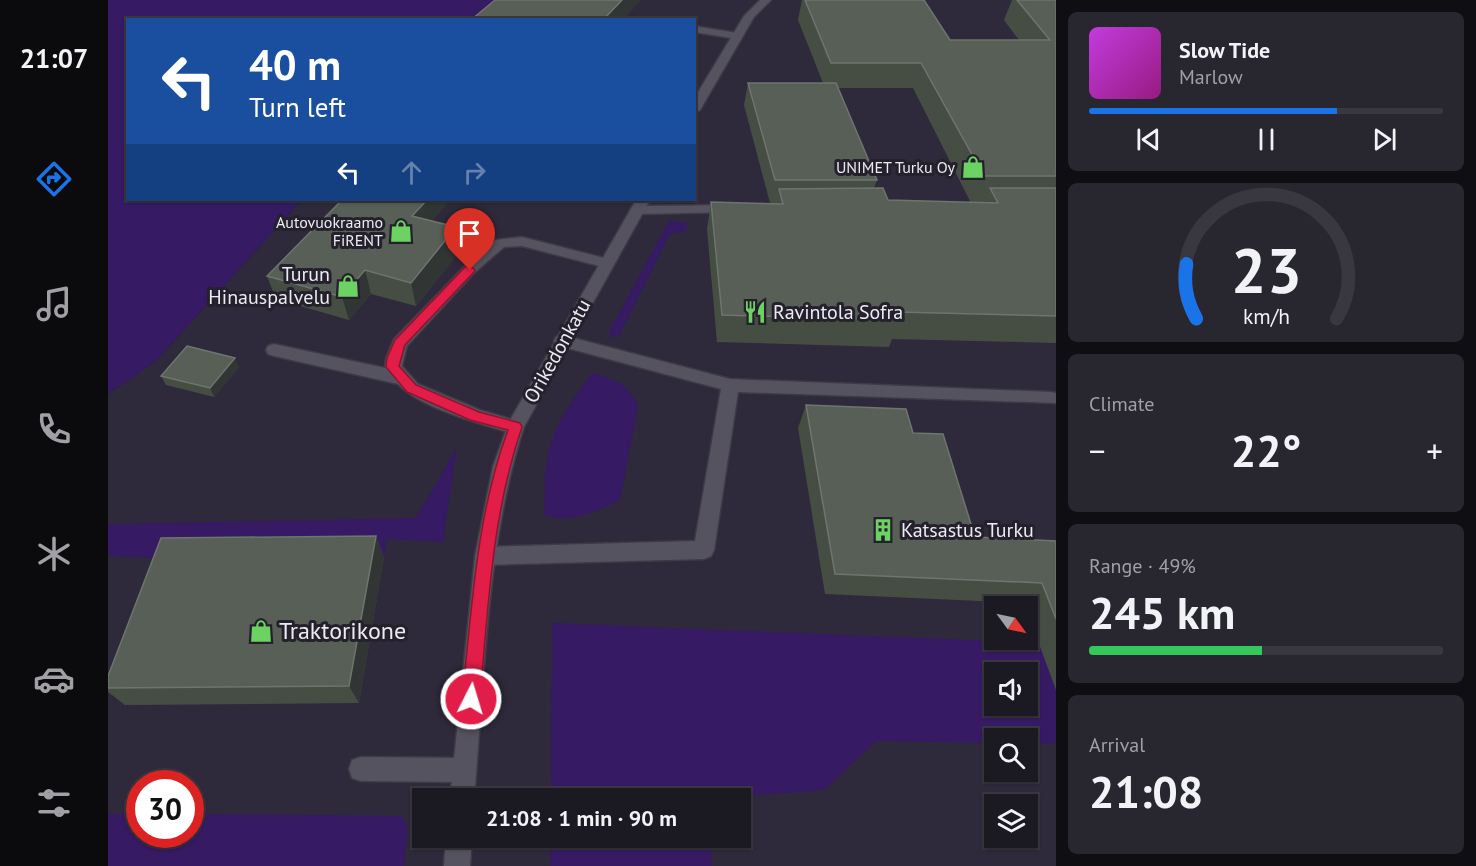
<!DOCTYPE html>
<meta charset="utf-8">
<style>
body{margin:0;font-family:"PT Sans",sans-serif;background:#28262e;color:#f1f3f6;height:100vh;display:flex;flex-direction:column;font-size:22px;white-space:nowrap}
*{box-sizing:border-box;margin:0}
p{font-size:20px;color:#a0a0a5}
.icon{flex:none;width:33px;height:33px;fill:none;stroke:currentColor;stroke-width:2;stroke-linecap:round;stroke-linejoin:round}
.map{position:relative;flex:1;overflow:hidden}
.sheet{display:flex;flex-direction:column;gap:12px;padding:12px;background:#0f0e12;width:420px}
.sheet>*{flex:none}
.guide{position:absolute;left:18px;top:18px;width:570px;height:183px;border-radius:0px;box-shadow:0 2px 4px #0004,0 0 0 2px #39383f;background:#1a4fa0;color:#fff;overflow:hidden}
.needle{width:39px;rotate:123deg}
.buttons{position:absolute;left:876px;top:596px;display:grid;gap:12px}
.buttons a{display:grid;place-items:center;width:54px;height:54px;border-radius:0px;background:#1b1921;box-shadow:0 2px 4px #0004,0 0 0 2px #39383f;font-size:30px}
.speed{position:absolute;left:18px;top:770px;display:flex;gap:12px;font-size:30px;font-weight:700;text-align:center}
.speed>*{display:grid;place-content:center;width:78px;height:78px;border-radius:50%;background:#1b1921;box-shadow:0 2px 4px #0004,0 0 0 2px #39383f;line-height:1}
.speed .limit{border:9px solid #d22;background:#fff;color:#111}
.pin{position:absolute;display:grid;place-items:center;width:51px;height:51px;color:#fff;margin:-62px -26px;border-radius:50% 50% 50% 0;rotate:-45deg;box-shadow:0 0 6px #0007}
.pin .icon{rotate:45deg}
.me{position:absolute;width:66px;margin:-33px;rotate:5deg;stroke-linejoin:round;filter:drop-shadow(0 0 4px #0008)}
.turn{display:flex;align-items:center;gap:21px;height:126px;padding:0 24px;font-size:27px}
.turn .icon{width:78px;height:78px;stroke-width:2.5}
.turn b{display:block;font-size:42px;line-height:51px}
.lanes{display:flex;align-items:center;height:57px;padding:0 24px;background:#0003;justify-content:center;gap:30px;direction:ltr}
.lanes .off{opacity:.35}
.big{font-size:45px;font-weight:800;line-height:1.1}
.sheet .tile{flex:1;display:flex;flex-direction:column;justify-content:center;gap:9px;min-width:0;padding:0 21px;border-radius:9px;background:#28262e}
.sheet .dial{align-items:center;gap:0}
.dial svg{height:156px;overflow:visible;fill:none;stroke:#39383f;stroke-width:7;stroke-linecap:round;text-anchor:middle}
.dial text{fill:#f1f3f6;stroke:none}
.song{display:flex;align-items:center;gap:18px}
.cover{width:72px;height:72px;border-radius:9px;background:linear-gradient(135deg,hsl(290 70% 55%),hsl(310 70% 35%))}
.played{height:6px;border-radius:3px;background:linear-gradient(90deg,#1a73e8 70%,#39383f 70%)}
.keys{display:flex;justify-content:space-around;direction:ltr}
.heat{display:flex;justify-content:space-between;align-items:center;font-size:33px;direction:ltr}
.charge{height:9px;border-radius:4px;background:linear-gradient(90deg,#34c759 49%,#39383f 0)}
.trip{position:absolute;left:304px;top:788px;width:339px;height:60px;border-radius:0px;background:#1b1921;box-shadow:0 2px 4px #0004,0 0 0 2px #39383f;font-weight:800;line-height:60px;text-align:center}
main{display:flex;flex:1;min-height:0}
.dock{display:flex;flex-direction:column;width:108px;justify-content:space-around;align-items:center;background:#0b0a0d;color:#a0a0a5}
.dock .icon{width:42px;height:42px}
.dock .active{color:#1a73e8}
.dock b{font-size:27px;color:#f1f3f6}
.map>svg:first-child{display:block}
.built{fill:#2e2a3b;fill-rule:evenodd}
.green{fill:#361a63;fill-rule:evenodd}
.lines{fill:none;stroke-linecap:round;stroke-linejoin:round}
.lane-casing{stroke:#3e3b45;stroke-width:3}
.street-casing{stroke:#3e3b45;stroke-width:3}
.lane{fill:#565360;fill-rule:evenodd}
.street{fill:#565360;fill-rule:evenodd}
.wall{fill:#464e44;fill-rule:evenodd}
.shaded-wall{fill:#313533}
.building{fill:#575f57;stroke:#6f746f;stroke-width:1.5}
.route{fill:#e11d48;stroke:#92132f;stroke-width:1.5}
.labels{text-anchor:middle;stroke-width:6;stroke-linejoin:round;paint-order:stroke}
.far-poi-label{font-size:16px;fill:#eceaf2;stroke:#24212c;text-anchor:end}
.poi-label{font-size:20px;fill:#eceaf2;stroke:#24212c;text-anchor:start}
.street-label{font-size:20px;fill:#eceaf2;stroke:#24212c}
.near-poi-label{font-size:24px;fill:#eceaf2;stroke:#24212c;text-anchor:start}
</style>
<main>
<nav class="dock">
<b>21:07</b>
<svg class="icon active" aria-label="directions" viewBox="0 0 24 24"><path d="M12 3l9 9-9 9-9-9zM9 14v-3h6M13 9l2 2-2 2"/></svg>
<svg class="icon" aria-label="music" viewBox="0 0 24 24"><path d="M9 18V5l10-2v13"/><circle cx="6" cy="18" r="3"/><circle cx="16" cy="16" r="3"/></svg>
<svg class="icon" aria-label="phone" viewBox="0 0 24 24"><path d="M5 4h4l2 5-3 2q2 4 5 5l2-3 5 2v4C11 20 4 13 5 4z"/></svg>
<svg class="icon" aria-label="climate" viewBox="0 0 24 24"><path d="M12 3v18M4 7l16 10M4 17L20 7"/></svg>
<svg class="icon" aria-label="car" viewBox="0 0 24 24"><path d="M5 17H2v-5l4-1 3-4h7l3 4 3 1v5h-3M9 17h6M6 11h13"/><circle cx="7" cy="17" r="2"/><circle cx="17" cy="17" r="2"/></svg>
<svg class="icon" aria-label="filters" viewBox="0 0 24 24"><path d="M4 7h16M4 17h16"/><circle cx="9" cy="7" r="2"/><circle cx="15" cy="17" r="2"/></svg>
</nav>
<div class="map">
<svg width="948" height="866" viewBox="0 0 948 866">
<rect width="100%" height="100%" fill="#24212c"/>
<path class="built" d="M414,0h534v866h-948v-472l48,-33 146,-161h392v-180l-195,-1zM886,606h34v33h-34zM886,672h34v33h-34zM886,738h34v33h-34zM32,783h50v51h-50zM315,798h318v39h-318zM886,804h34v33h-34z"/>
<path class="green" d="M0,0h414l-23,20h-371v180h174l-146,161 -48,33z
M561,221l19,2 -2,8 -16,3 -51,102 -10,1 1,-7z
M484,373c22,6 38,11 46,34l-18,93c-19,10 -55,26 -76,14 2,-18 -1,-37 3,-55 5,-31 27,-62 45,-86z
M349,447l-14,95 -56,-3 -3,18 -207,2 -69,-3v-32l308,-6z
M444,623l488,20 16,46v55l-28,-1v-5h-34v5l-118,-2 -52,49 -103,8h-170zM886,672h34v33h-34z
M0,814h31l1,20h50l1,-20 210,2 7,11 -4,39h-296z
M443,837h159l2,29h-162z"/>
<g class="lines">
<g class="lane-casing">
<path id="lane" d="M586,26l43,7 5,3 -5,3 -43,-7z
M626,205l7,4 -2,3 -102,2 -7,-4 7,-4z
M414,237l90,23 2,3 -7,5 -85,-22 -18,1 -30,26 -67,73 -5,20 16,18 62,26 41,12 3,5 -3,5 -6,2c-32,-9 -95,-26 -117,-50l-124,-28 -6,-2 -2,-4 2,-4 6,-2 111,24 1,-10 8,-19 70,-72 31,-27z
M454,335l168,44 321,13 5,1v10l-318,-11 -24,158 -3,6 -7,3 -219,6 -7,-3 -3,-6 3,-6 7,-3 210,-6 26,-152 -165,-44 -2,-4 2,-4z
M253,757l103,1 9,3 3,9 -3,9 -9,3 -103,-1 -9,-3 -3,-9 3,-9z"/>
</g>
<g class="street-casing">
<path id="street" d="M652,0h11l-17,17 -54,93 -6,3v-14l50,-83z
M528,200h14l-126,227c-38,117 -39,249 -50,371h-24l25,-242 18,-90 16,-44z
M338,837h26l-2,29h-26z"/>
</g>
<use href="#lane" class="lane"/>
<use href="#street" class="street"/>
</g>
<path class="wall" d="M694,0h122l26,40h69l-15,-20 8,-20h44v343l-164,-4 -3,8 -172,-5 -10,-113 4,-27 65,2v-1h-6l-26,-98 4,-22h75l-25,-63zM730,88h75l58,115 -83,-3 -14,-12 3,-8z
M234,200h108l-18,21 28,30 -44,55 -45,-12 -22,26 -73,-21 -9,-23z
M131,367l-25,30 -48,-12 -5,-9z
M698,405l107,28 62,104 81,4v149l-28,-76v-8h-4l-1,-3 -198,-9 -27,-166z
M268,536l8,21 -25,146 -234,2 -17,-13v-16z"/>
<path class="shaded-wall" d="M514,0h19l-18,20h-20z
M319,200h23l-33,40 -5,-24z
M348,227l4,24 -44,55 -5,-23z
M257,270l6,24 -22,26 -7,-23z
M127,358l4,9 -25,30 -4,-9z
M268,536l8,21 -25,146 -10,-17z"/>
<path class="building" d="M387,0h127l-19,20h-132z
M697,0h119l26,40h100l-33,-40h39v176h-72l-63,-113h-90z
M640,83h88l41,97h-102z
M775,188l5,12 110,3 -8,-15h66v128l-158,-4 2,8 -178,-5 -11,-113 72,2 -4,-15z
M234,200h85l-15,16 44,11 -45,56 -46,-13 -23,27 -75,-21z
M79,346l48,12 -25,30 -49,-12z
M698,405l100,4 7,24 30,1 32,103 81,4v78l-14,-36 -207,-9z
M268,536l-27,150 -241,2v-12l53,-138z"/>
<path class="route" d="M362,266l5,4 -1,2 -69,73 -6,21 17,19 63,27 41,11 2,4c-30,87 -34,180 -42,272l-3,6 -6,2 -6,-2 -3,-6c10,-90 14,-183 46,-269l-38,-10 -63,-28 -21,-25 1,-9 8,-18 70,-73z"/>
<defs>
<g id="shop-bare" transform="scale(1.8)"><path d="M-5-2.5h2.3a2.7 3.5 0 0 1 5.4 0H5L5.5 6h-11ZM-1.5-2.5h3a1.5 2.3 0 0 0-3 0Z" fill="#6cd362" stroke="#24212c" stroke-width="2.5" paint-order="stroke"/></g>
<g id="restaurant-bare" transform="scale(1.8)"><path d="M-5-6h1v4h1v-4h1v4h1v-4h1v5L-1.5 .5V6h-2V.5L-5-1ZM5-6V6H3V1.5H1.5Q1.5-4 5-6Z" fill="#6cd362" stroke="#24212c" stroke-width="2.5" paint-order="stroke"/></g>
<g id="building-bare" transform="scale(1.8)"><path d="M-4-6H4V6H1V3H-1V6H-4ZM-2.5-4.3h1.7v1.8h-1.7ZM.8-4.3h1.7v1.8H.8ZM-2.5-1h1.7V.8h-1.7ZM.8-1h1.7V.8H.8Z" fill="#6cd362" stroke="#24212c" stroke-width="2.5" paint-order="stroke"/></g>
</defs>
<g fill-rule="evenodd">
<use href="#shop-bare" x="865" y="167"/>
<use href="#shop-bare" x="293" y="231"/>
<use href="#shop-bare" x="240" y="286"/>
<use href="#restaurant-bare" x="647" y="312"/>
<use href="#building-bare" x="775" y="530"/>
<use href="#shop-bare" x="153" y="631"/>
</g>
<g class="labels">
<g class="far-poi-label">
<text x="847" y="173">UNIMET Turku Oy</text>
<text x="275" y="228">Autovuokraamo<tspan x="275" dy="18">FiRENT</tspan></text>
</g>
<g class="poi-label">
<text x="222" y="281" text-anchor="end">Turun<tspan x="222" dy="23">Hinauspalvelu</tspan></text>
<text x="665" y="319">Ravintola Sofra</text>
<text x="793" y="537">Katsastus Turku</text>
</g>
<g class="street-label">
<text transform="translate(449 351) rotate(-61)" y="7">Orikedonkatu</text>
</g>
<g class="near-poi-label">
<text x="171" y="639">Traktorikone</text>
</g>
</g>
</svg>
<div class="buttons">
<a><svg class="needle" viewBox="-14 -14 28 28"><path d="M0-13l5 13h-10z" fill="#e53935"/><path d="M0 13l5-13h-10z" fill="#a0a0a5"/></svg></a>
<a><svg class="icon" aria-label="sound" viewBox="0 0 24 24"><path d="M4 9h4l5-4v14l-5-4H4zM17 9q2 3 0 6"/></svg></a>
<a><svg class="icon" aria-label="search" viewBox="0 0 24 24"><circle cx="10" cy="10" r="6"/><path d="M15 15l6 6"/></svg></a>
<a><svg class="icon" aria-label="layers" viewBox="0 0 24 24"><path d="M12 4l9 5-9 5-9-5zM3 14l9 5 9-5"/></svg></a>
</div>
<div class="speed"><div class="limit">30</div></div>
<div class="pin" style="left:362px;top:270px;background:#d93025"><svg class="icon" aria-label="arrive" viewBox="0 0 24 24"><path d="M6 21V4h12l-3 4 3 4H6"/></svg></div>
<svg class="me" style="left:363px;top:699px" viewBox="-20 -20 40 40"><circle r="17" fill="#e11d48" stroke="#fff" stroke-width="3"/><path d="M0-11L8 9 0 5-8 9z" fill="#fff"/></svg>
<div class="trip">21:08 · 1 min · 90 m</div>
<div class="guide">
<div class="turn"><svg class="icon" aria-label="left" viewBox="0 0 24 24"><path d="M17 20v-9H6M10 6l-5 5 5 5"/></svg><div><b>40 m</b>Turn left</div></div>
<div class="lanes"><svg class="icon" aria-label="left" viewBox="0 0 24 24"><path d="M17 20v-9H6M10 6l-5 5 5 5"/></svg><svg class="icon off" aria-label="ahead" viewBox="0 0 24 24"><path d="M12 20V5M6 11l6-6 6 6"/></svg><svg class="icon off" aria-label="right" viewBox="0 0 24 24"><path d="M7 20v-9h11M14 6l5 5-5 5"/></svg></div>
</div>
</div>
<section class="sheet">
<div class="tile">
<div class="song"><i class="cover"></i><div><b>Slow Tide</b><p>Marlow</p></div></div>
<div class="played"></div>
<div class="keys"><svg class="icon" aria-label="previous" viewBox="0 0 24 24"><path d="M18 5L8 12l10 7zM5 5v14"/></svg><svg class="icon" aria-label="pause" viewBox="0 0 24 24"><path d="M8 5v14M16 5v14"/></svg><svg class="icon" aria-label="next" viewBox="0 0 24 24"><path d="M6 5l10 7-10 7zM19 5v14"/></svg></div>
</div>
<div class="tile dial"><svg viewBox="0 0 100 80">
<path d="M14 69A42 42 0 1 1 86 69"/>
<path d="M14 69A42 42 0 0 1 9 41" stroke="#1a73e8"/>
<text x="50" y="56" font-size="32" font-weight="700">23</text>
<text x="50" y="72" font-size="11">km/h</text>
</svg></div>
<div class="tile"><p>Climate</p>
<div class="heat"><a>−</a><b class="big">22°</b><a>+</a></div>
</div>
<div class="tile"><p>Range · 49%</p><b class="big">245 km</b><div class="charge"></div></div>
<div class="tile"><p>Arrival</p><b class="big">21:08</b></div>
</section>
</main>
